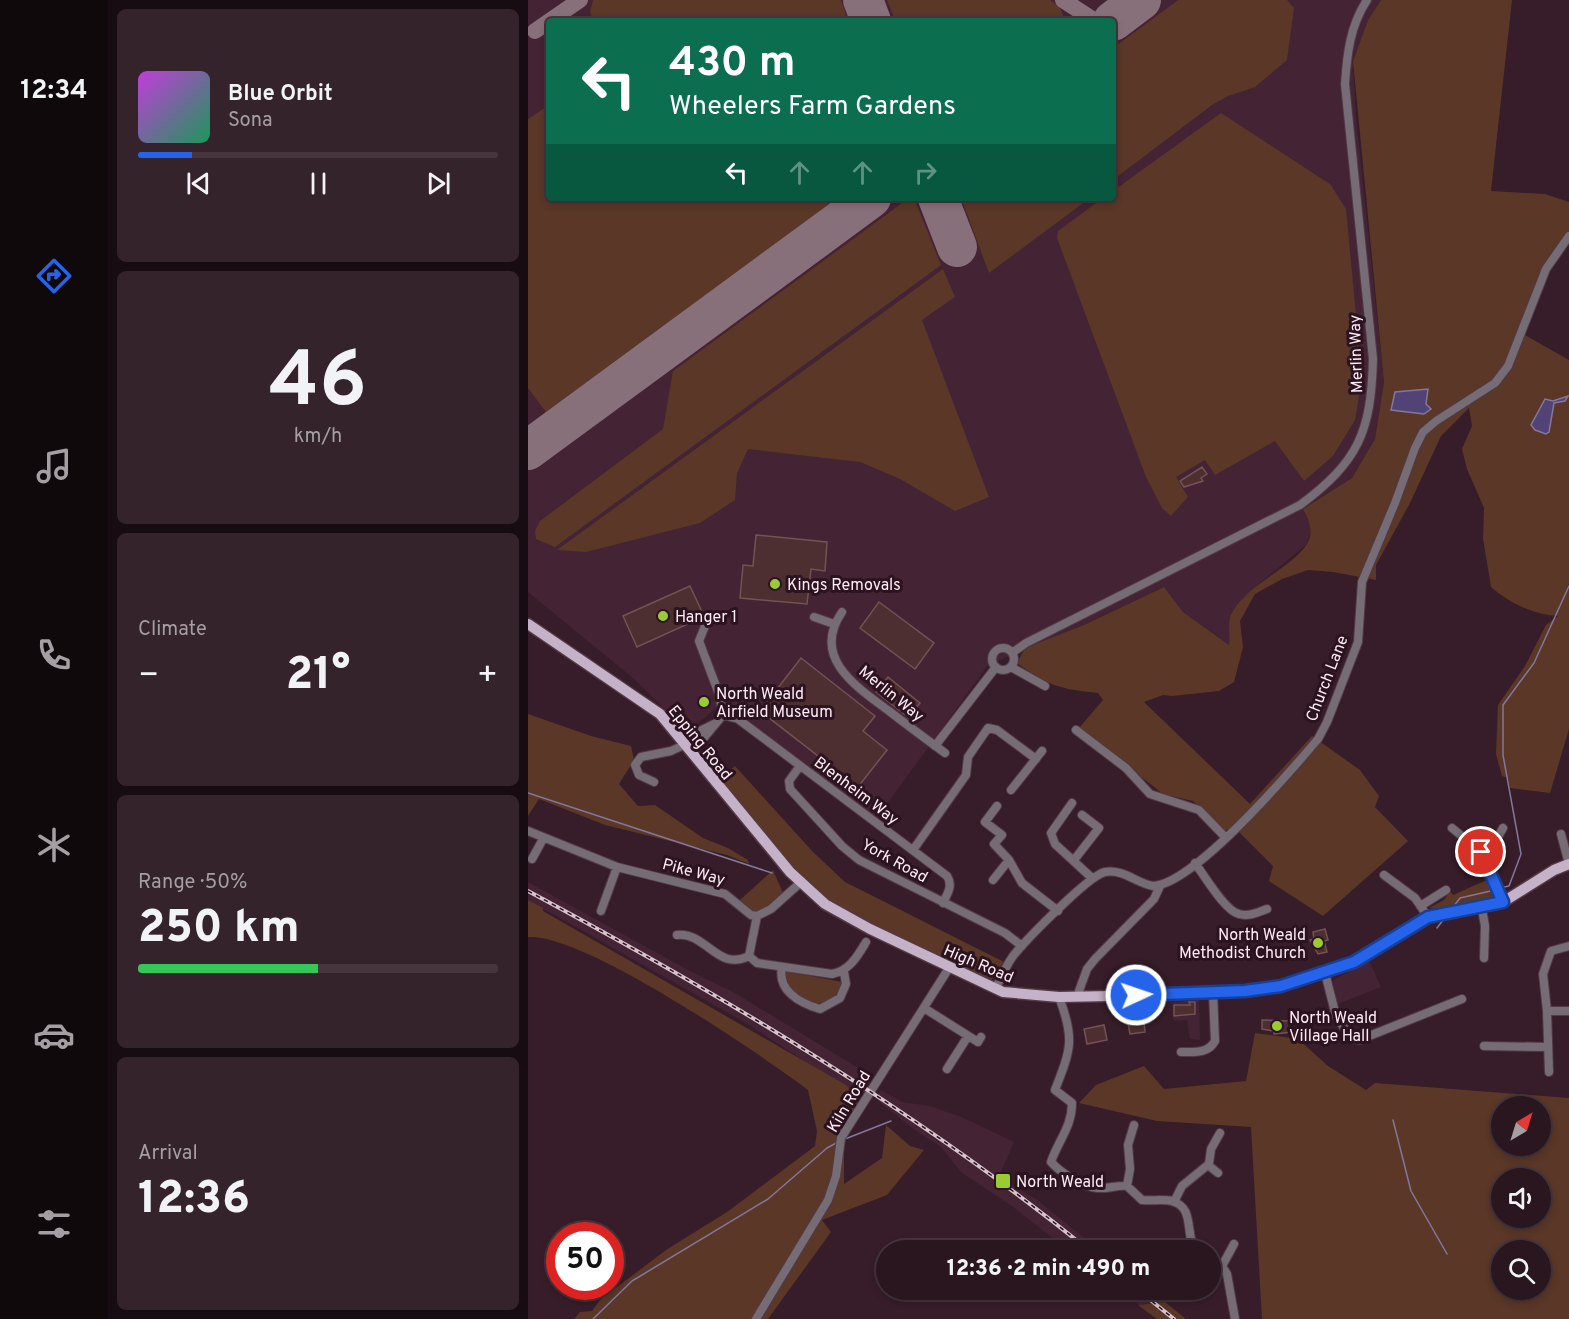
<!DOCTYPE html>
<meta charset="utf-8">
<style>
body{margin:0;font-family:Overpass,sans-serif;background:#35232c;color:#f1f3f6;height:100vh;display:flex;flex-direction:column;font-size:22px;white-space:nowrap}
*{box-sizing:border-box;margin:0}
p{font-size:20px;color:#a59fa4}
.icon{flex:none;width:33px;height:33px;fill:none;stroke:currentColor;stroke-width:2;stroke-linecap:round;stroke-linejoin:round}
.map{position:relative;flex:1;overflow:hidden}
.panel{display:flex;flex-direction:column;gap:9px;padding:9px;background:#170c11;width:420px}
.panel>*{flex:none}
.guide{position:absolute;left:18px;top:18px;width:570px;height:183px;border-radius:6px;box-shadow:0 3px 9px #0003,0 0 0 2px #45353d;background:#0b6e4f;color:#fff;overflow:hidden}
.needle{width:39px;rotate:38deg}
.controls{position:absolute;left:963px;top:1096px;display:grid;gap:12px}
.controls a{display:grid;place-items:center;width:60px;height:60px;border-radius:50%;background:#29161f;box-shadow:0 3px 9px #0003,0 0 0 2px #45353d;font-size:30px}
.speed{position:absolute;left:18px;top:1222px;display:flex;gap:12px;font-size:30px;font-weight:700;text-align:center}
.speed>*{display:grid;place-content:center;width:78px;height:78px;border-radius:50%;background:#29161f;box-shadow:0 3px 9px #0003,0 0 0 2px #45353d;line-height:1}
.speed .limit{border:9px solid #d22;background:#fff;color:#111}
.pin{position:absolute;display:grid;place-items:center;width:51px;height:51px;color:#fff;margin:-26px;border:3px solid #fff;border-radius:50%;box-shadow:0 2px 6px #0007}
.me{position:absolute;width:66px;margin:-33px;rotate:87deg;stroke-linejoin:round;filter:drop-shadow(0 0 4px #0008)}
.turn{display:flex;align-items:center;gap:21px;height:126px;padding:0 24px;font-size:27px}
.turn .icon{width:78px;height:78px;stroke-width:2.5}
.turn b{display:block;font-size:42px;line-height:51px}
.lanes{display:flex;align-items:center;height:57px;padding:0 24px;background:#0003;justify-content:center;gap:30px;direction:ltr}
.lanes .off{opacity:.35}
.big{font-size:45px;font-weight:800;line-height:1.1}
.panel .card{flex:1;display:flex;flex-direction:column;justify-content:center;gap:9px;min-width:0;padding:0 21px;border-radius:9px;background:#35232c}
.panel .dial{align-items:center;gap:0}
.dial b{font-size:78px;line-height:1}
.song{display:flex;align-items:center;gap:18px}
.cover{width:72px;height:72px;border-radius:9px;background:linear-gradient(135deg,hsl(290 70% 55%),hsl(150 70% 35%))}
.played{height:6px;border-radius:3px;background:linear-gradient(90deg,#2563eb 15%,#45353d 15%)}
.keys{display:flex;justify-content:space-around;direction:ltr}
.heat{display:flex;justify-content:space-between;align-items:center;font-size:33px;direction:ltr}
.charge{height:9px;border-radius:4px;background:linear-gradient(90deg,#34c759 50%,#45353d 0)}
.trip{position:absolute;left:348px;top:1240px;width:345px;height:60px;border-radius:30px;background:#29161f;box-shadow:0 3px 9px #0003,0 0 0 2px #45353d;font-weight:800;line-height:60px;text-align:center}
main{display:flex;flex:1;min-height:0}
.menu{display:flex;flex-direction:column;width:108px;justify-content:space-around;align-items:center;background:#10090c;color:#a59fa4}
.menu .icon{width:42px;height:42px}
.menu .current{color:#2563eb}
.menu b{font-size:27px;color:#f1f3f6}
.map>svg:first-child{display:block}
.built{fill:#442334;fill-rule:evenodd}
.green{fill:#5a3727;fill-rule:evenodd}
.water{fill:#514376;stroke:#85769c;stroke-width:1.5}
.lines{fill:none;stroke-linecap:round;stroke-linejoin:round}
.stream{stroke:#85769c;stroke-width:1.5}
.taxiway{stroke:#87707a;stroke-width:16}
.runway{stroke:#87707a;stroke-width:40}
.building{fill:#4e2f31;stroke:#745253;stroke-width:1.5}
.minor-casing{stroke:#533a45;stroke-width:10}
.major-casing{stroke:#533a45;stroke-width:13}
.minor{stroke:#756c76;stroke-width:8}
.major{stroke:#c5b1c8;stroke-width:10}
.rail-casing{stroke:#d7c3cb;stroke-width:4}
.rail{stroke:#2c1320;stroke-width:1.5;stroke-dasharray:4.5;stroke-linecap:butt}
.route-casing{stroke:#184099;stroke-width:15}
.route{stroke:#2563eb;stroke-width:10}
.poi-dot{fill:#9bcb33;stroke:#2c1320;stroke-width:2}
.labels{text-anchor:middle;stroke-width:6;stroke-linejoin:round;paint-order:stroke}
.street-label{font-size:16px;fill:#ffecf4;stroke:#2c1320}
.poi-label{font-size:16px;fill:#ffecf4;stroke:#2c1320;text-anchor:start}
</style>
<main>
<nav class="menu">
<b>12:34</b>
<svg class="icon current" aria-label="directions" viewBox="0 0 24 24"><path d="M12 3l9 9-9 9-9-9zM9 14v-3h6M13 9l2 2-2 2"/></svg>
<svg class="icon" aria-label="music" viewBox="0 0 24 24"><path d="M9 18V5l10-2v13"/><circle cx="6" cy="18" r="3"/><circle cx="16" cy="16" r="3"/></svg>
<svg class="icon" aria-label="phone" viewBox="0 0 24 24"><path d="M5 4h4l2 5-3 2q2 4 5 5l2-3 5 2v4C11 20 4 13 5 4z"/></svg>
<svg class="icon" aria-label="climate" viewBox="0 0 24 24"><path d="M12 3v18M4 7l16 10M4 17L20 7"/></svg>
<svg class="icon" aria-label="car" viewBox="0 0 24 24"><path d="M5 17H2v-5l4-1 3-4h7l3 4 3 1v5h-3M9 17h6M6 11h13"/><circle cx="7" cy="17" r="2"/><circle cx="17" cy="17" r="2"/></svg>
<svg class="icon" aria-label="filters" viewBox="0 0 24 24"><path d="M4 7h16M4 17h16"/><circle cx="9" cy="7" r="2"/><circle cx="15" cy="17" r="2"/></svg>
</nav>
<section class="panel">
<div class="card">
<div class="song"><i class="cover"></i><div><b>Blue Orbit</b><p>Sona</p></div></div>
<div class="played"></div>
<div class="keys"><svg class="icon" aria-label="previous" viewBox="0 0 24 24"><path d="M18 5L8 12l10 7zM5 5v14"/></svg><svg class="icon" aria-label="pause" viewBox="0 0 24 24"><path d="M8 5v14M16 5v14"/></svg><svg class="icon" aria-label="next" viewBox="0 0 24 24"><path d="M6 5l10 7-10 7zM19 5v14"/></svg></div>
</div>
<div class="card dial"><b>46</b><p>km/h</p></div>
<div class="card"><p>Climate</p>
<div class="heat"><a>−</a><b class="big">21°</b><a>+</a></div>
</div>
<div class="card"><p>Range · 50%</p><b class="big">250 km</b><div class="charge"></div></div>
<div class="card"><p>Arrival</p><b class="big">12:36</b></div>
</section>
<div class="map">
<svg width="1041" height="1319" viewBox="0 0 1041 1319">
<rect width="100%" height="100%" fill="#371d29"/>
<path class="built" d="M0,0h853l-13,20 -15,41 3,56 28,265 -9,57 -23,39 -49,31 7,12v12l-3,11 -47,39 -23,24 -8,12v26l-46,-33 -19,-25 -80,38 -96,40 -112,154 -145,-109 -13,-4 -30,26 -55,-54 -105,-86zM21,21h564v177h-564z
M0,882l160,88 47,23 138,84 -7,14 -9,4 -111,-72 -218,-123z
M841,960l12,27 -46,18 -3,-24z
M671,1000l1,40 -10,-1 -3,-19 -13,1 -2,-19z
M353,1090l21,12 28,4 34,12 50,24 -14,32 4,6 32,19 64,52h-31l-56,-44 -51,-34 -21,-26 -29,-19 -37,-30z
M592,1290h29l16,12 -26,3z"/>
<path class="green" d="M65,0h248l7,21h-254l-4,-9z
M359,0h163l10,7 5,14h-170z
M650,0h109l7,8 -7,52 -32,27 -27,9 -16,9 -99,75v-132z
M853,0h131l-21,191 54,3 24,8v29l-7,8 -44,92 51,29v223l-3,11 3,-7v142l-19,64 -40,-5 -2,-10 -6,-2 -6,-22 2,-49 27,-39 21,-41 12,-9c-23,-1 -49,-13 -67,-29l-8,-48 1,-31 -17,-39 -5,-20 10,-23 -3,-18 -28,28 -31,67 -34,62v15l-43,-8 -25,-2 -26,9 -27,15 -15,27 3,26 -9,35 -15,9 -47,5 -9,-1 -19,7 106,102 62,-68 48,34 19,26 -4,11 33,34 -85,75 -54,-35 4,-15 -40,-40 -8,5 -32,-30 -30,-7 -84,-66 24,-28 -5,-7c-38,-4 -50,-7 -81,-30l8,-15 59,-23 80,-38 19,25 46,33c1,-8 -1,-21 1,-28 13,-31 62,-49 77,-73 7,-12 2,-24 -4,-35l49,-31 23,-39 9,-57 -31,-321 15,-41z
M21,105v93h289l-292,214 -18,-24v-269z
M693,113l109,71 16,25 16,170 -7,41 -22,36 -29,25 -29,-40 -60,34 -10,-15 -29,17 12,20 -17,19 -9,-8 -16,-31 -89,-239 1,-7 45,-33h10v-7z
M381,198h5l27,67 -386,282 -19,-8 -1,-8 5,-10 123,-92 10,-58z
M433,198h129l-101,75z
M415,269l12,28 -33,23 67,177 -34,14 -55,-32 -40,-17 -112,-13 -11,24 -2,27 -35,23 -114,29 -29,-2z
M0,714l63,22 40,10 3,14 -15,24 19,22 17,-1 48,33 25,10 20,12 1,4 -22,-9 -122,-30 -66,-26 -11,17z
M207,766l78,86 32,30 159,80 -12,17 -6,1 -147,-72 -32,-24 -38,-43 -16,-24 -34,-37z
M245,870l10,23 -17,16 -13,3 -13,-12z
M961,879l6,15 -1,6 -53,9 -12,-1 15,-8 6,-9 3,4z
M0,900l15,8v3l303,174 18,20 -20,37v42l38,-26 4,-33 24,21 14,4 -37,45 -65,25 9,12 -63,87h-194l6,-7 12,-1 8,-11 66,-50 61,-38 88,-66 2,-15 -9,-41c-49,-37 -225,-157 -280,-153z
M257,971l57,11 -5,15c-25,13 -30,3 -52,-11z
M727,1033l43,6 30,27 38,24 9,-7 194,15v221h-307l-11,-192 -94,-6 -78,-18 17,-18 48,-19 20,23 82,-8zM974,1107h38v39h-38zM974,1179h38v39h-38zM974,1251h38v39h-38z
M637,1302l21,17h-29l-19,-14z"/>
<path class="water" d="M900,389l-2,15 5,5 -7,5 -33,-4 4,-18z
M1040,396l-3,5 -11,2 -5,29 -3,2 -11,-4 -4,-5 14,-26 8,2z"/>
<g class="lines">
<path class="stream" d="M0,793l244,80
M971,888l10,-2 12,-32 -18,-99v-50l31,-42 35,-77
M926,906l6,-8 35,-8
M909,928l6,-8
M865,1120l18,71 36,63
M317,1139l46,-18
M65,1319l39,-38 136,-82 59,-51 11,-6"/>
<path class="taxiway" d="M535,0l32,21
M7,31l45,-31"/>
<path class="runway" d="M335,0l8,21
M585,21l28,-21
M410,198l19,49
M0,450l343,-252"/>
</g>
<path class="building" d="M674,467l5,7 -6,4 2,3 -19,6 -4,-6z
M228,535l71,7 -2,29 -14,-2 -4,35 -67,-6 3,-33 10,1z
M162,586l13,28 -2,4 -64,29 -14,-31z
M351,602l55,41 -19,26 -55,-41z
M273,658l74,58 -12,15 24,19 -29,37 -98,-76z
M360,677l32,26 -12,14 -32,-25z
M797,929l3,11 -4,1 3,11 -9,2 -8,-14 4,-1 -1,-7z
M661,1002h6v12l-21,2v-11h16z
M734,1020l27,1 4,11 -19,2v-3l-12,-2z
M616,1022l1,10 -15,2 -2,-10z
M576,1025l3,15 -20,4 -3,-15z"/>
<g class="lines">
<g class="minor-casing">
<path id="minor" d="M314,612c-31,45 13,74 47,99 18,14 37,28 56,42
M286,617l20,7
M464 659a11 11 0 1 1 22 0a11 11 0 1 1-22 0Z
M484,653l14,-10 274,-138c59,-44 71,-73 73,-146l-28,-275c2,-30 5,-58 22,-84
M483,667l34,19
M195,715l15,4 209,157c6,9 1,17 -4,27
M548,730l50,38 24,26 49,16 27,28
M155,739l31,-15
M407,746l61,-79
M164,752l31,-37 -4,-21 -20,-53 10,-25
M269,770l-8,11 1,8 52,57 17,14 146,73 17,13
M126,782l-15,-7 -4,-10 6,-8 30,-6 15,-7
M483,790l31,-39
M544,803l-21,30 4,11 37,34
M469,806l-12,16 17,13 -8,9 15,16 13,23 36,28
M924,828l29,24 22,50
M0,831l89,36 108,27 26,21 6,1
M1033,834l8,30
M385,850l53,-75 2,-18 20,-29 9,2 39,29
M956,857l9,-11 10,-18
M4,859l11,-20
M546,860l25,-32 -17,-13
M667,863c9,12 30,48 44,51 10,3 19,-2 28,-5
M856,875l31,23 13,19
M465,880l16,-20
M894,905l24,-15
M954,909l3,17 -1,32
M73,911l16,-44
M229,916l-8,40 8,7 75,11c18,-4 25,-17 34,-32
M229,916l14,-7 29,-26
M149,935c30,-3 40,37 72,21
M254,967c-5,23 17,36 38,42l20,-11 6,-14 -2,-12
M797,973l11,43 15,22 8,2 103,-41
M468,988c5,-11 10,-22 17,-32 13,-16 76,-81 92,-84 19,-3 31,11 48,14 41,-2 137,-114 165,-147l9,-17 31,-80 4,-60 33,-79 20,-55 8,-16 13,-11 59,-38 13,-17 38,-97 23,-33
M551,991l8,-22 8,-10 59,-60 6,-13
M531,997c16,42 12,52 -4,93l17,13c0,24 -14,38 -21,59 10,11 32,25 47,26 10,1 19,-3 29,-2l15,14c10,1 20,-1 30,1 24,7 12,34 24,50
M396,1008l54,34 3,-5
M1019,1011h22
M956,1046l64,1
M653,1052c13,0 27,2 34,-11l-2,-49
M419,1069l21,-33
M1021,1072l-2,-61 -4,-37 8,-23 18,-5
M680,1165l10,8
M599,1186l3,-17 -2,-24 6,-20
M646,1202l8,-16 27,-22 2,-15 9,-16
M682,1259l12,7 5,8 8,45
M694,1266l12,-22
M228,1319l72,-119 8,-24 5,-38 108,-170"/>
</g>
<g class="major-casing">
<path id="major" d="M0,624l132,90 130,158 35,32 45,25 133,63 56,5 52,-1 134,-5 36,-5 73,-24 74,-45 75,-15 51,-32 15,-6"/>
</g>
<use href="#minor" class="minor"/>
<use href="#major" class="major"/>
<g class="rail-casing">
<path id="rail" d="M0,891c197,106 388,219 562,360
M610,1290l36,29"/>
</g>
<use href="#rail" class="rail"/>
</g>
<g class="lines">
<g class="route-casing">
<path id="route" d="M608,995l109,-4 36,-5 73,-24 74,-45 75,-15 -22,-50"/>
</g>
<use href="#route" class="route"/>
</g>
<g class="poi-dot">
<circle cx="247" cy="584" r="6"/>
<circle cx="135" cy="616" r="6"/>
<circle cx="176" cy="702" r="6"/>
<circle cx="790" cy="943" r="6"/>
<circle cx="749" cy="1026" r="6"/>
<rect x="467" y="1173" width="16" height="16" rx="3"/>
</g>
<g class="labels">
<g class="street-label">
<text transform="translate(827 354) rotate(-92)" y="6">Merlin Way</text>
<text transform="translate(798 678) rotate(-69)" y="6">Church Lane</text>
<text transform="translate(364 693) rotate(39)" y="6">Merlin Way</text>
<text transform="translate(173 742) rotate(51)" y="6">Epping Road</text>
<text transform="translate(329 790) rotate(37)" y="6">Blenheim Way</text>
<text transform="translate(367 860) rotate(29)" y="6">York Road</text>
<text transform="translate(166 871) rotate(15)" y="6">Pike Way</text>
<text transform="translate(451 963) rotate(23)" y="6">High Road</text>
<text transform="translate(320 1101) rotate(-59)" y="6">Kiln Road</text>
</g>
<g class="poi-label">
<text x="259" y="590">Kings Removals</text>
<text x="147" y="622">Hanger 1</text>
<text x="188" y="699">North Weald<tspan x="188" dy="18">Airfield Museum</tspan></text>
<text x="778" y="940" text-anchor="end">North Weald<tspan x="778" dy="18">Methodist Church</tspan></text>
<text x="761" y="1023">North Weald<tspan x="761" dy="18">Village Hall</tspan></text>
<text x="488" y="1187">North Weald</text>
</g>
</g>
</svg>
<div class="controls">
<a><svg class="needle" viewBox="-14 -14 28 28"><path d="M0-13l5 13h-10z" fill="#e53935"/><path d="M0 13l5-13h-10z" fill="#a59fa4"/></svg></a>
<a><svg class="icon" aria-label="sound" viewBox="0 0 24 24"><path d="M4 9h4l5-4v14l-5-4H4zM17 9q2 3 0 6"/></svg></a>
<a><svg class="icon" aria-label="search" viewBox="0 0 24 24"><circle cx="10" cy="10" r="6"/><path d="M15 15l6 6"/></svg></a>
</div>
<div class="speed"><div class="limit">50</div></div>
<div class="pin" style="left:953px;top:852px;background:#d93025"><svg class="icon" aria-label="arrive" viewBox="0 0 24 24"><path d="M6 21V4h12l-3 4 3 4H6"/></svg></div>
<svg class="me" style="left:608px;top:995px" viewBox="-20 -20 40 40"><circle r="17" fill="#2563eb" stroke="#fff" stroke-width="3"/><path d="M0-11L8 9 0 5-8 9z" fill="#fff"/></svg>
<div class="trip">12:36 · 2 min · 490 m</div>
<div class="guide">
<div class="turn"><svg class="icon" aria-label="left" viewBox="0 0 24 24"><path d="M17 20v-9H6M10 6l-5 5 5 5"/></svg><div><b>430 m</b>Wheelers Farm Gardens</div></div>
<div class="lanes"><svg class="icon" aria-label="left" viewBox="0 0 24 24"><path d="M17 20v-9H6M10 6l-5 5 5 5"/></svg><svg class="icon off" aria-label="ahead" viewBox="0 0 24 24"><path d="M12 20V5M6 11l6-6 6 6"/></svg><svg class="icon off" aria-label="ahead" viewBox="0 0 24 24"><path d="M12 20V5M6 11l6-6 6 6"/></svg><svg class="icon off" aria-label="right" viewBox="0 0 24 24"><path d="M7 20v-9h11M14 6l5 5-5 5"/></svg></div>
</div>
</div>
</main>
